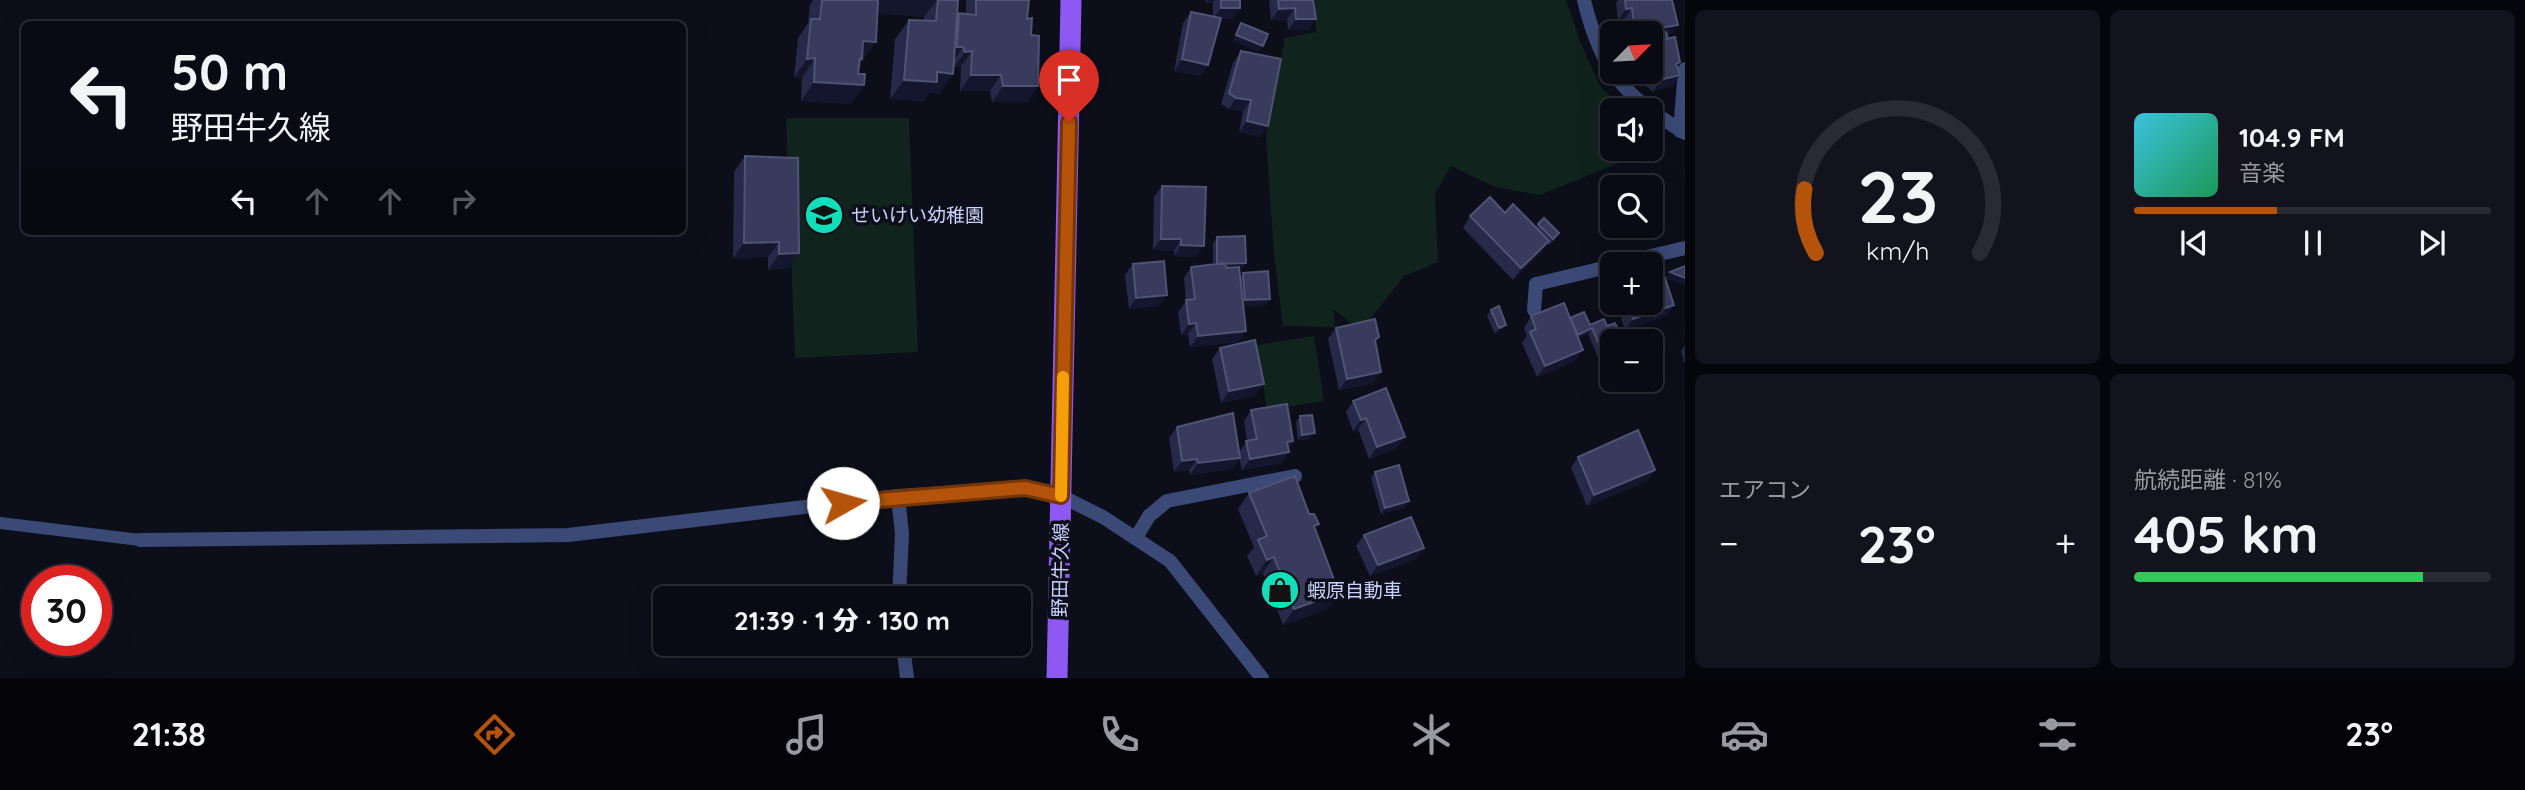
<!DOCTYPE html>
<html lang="ja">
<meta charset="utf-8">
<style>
body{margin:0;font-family:Quicksand,"Noto Sans JP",sans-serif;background:#12131d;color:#f1f3f6;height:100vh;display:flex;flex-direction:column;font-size:26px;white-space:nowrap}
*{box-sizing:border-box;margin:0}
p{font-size:23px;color:#999aa0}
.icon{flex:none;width:38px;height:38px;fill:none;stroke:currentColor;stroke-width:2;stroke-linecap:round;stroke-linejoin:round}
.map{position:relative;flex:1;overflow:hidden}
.side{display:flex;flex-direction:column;gap:10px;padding:10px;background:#05060b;width:840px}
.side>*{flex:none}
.top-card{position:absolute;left:21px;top:21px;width:665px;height:214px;border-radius:10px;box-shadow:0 7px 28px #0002,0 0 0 2px #292b34;background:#090a14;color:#f1f3f6;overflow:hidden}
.needle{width:46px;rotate:66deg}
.buttons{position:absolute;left:1600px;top:21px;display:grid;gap:14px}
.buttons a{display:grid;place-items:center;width:63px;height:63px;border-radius:10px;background:#090a14;box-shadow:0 7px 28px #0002,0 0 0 2px #292b34;font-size:35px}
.speed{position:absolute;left:21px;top:565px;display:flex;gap:14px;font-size:35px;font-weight:700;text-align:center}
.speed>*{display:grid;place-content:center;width:91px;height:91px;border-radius:50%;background:#090a14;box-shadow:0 7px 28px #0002,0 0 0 2px #292b34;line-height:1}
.speed .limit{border:10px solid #d22;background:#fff;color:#111}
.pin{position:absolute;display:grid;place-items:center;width:60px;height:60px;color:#fff;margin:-72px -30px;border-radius:50% 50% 50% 0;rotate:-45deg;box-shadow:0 0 7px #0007}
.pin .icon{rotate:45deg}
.me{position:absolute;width:77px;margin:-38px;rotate:83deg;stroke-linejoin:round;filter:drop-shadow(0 0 5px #0008)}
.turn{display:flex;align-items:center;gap:24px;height:147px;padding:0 35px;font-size:32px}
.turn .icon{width:91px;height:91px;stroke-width:2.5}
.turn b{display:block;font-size:49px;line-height:60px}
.lanes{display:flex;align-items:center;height:66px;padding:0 35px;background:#0003;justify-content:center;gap:35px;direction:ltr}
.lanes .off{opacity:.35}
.big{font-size:52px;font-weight:800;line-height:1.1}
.side .card{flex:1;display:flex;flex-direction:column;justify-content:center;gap:10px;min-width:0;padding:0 24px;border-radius:10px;background:#12131d}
.side .dial{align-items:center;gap:0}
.dial svg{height:182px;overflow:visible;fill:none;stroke:#292b34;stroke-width:7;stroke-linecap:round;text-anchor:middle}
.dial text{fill:#f1f3f6;stroke:none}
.song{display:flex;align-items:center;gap:21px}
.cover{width:84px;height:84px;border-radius:10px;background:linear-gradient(135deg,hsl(190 70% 55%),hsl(150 70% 35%))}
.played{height:7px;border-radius:4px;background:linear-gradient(90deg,#b45309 40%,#292b34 40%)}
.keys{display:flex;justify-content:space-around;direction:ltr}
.heat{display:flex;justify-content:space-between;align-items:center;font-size:38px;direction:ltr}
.charge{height:10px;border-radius:5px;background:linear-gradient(90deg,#34c759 81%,#292b34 0)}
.side .tiles{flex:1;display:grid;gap:10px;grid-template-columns:repeat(2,1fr)}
.trip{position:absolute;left:653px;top:586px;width:378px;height:70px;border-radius:10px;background:#090a14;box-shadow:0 7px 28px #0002,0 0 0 2px #292b34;font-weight:800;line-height:70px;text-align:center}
.tab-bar{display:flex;height:112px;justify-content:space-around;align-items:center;background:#040408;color:#999aa0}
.tab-bar .icon{width:49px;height:49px}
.tab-bar .active{color:#b45309}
.tab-bar b{font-size:32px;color:#f1f3f6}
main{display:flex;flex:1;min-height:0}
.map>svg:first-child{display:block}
.green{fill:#10241d}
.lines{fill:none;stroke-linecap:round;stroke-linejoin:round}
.service{stroke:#3b4976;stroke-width:12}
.minor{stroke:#3b4976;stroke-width:14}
.primary{stroke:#8d59f2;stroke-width:21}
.wall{fill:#262948}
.shaded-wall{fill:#14162d}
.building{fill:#383b5b;stroke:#4f5374;stroke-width:2}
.route-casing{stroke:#753606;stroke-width:18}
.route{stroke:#b45309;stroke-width:12}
.slow{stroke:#f59e0b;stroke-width:12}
.labels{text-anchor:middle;stroke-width:7;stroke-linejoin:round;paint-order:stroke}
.poi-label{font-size:19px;fill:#cad2fb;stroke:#0c0e1a;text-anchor:start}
.street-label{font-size:19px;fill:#cad2fb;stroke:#0c0e1a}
</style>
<main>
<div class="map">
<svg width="1685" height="678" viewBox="0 0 1685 678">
<rect width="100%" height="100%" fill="#0c0e1a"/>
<path class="green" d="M1314,0h252l14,41 20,45 25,24h-13v39h38v-15l13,11 -123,50 -45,-8 -44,-21 -16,28 3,68 -34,14 -43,55 -28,-22 2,18 -52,-1 -9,-71 -8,-118 19,-99 31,-6z
M786,118h123l9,234 -123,6z
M1314,336l10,65 -57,9 -10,-65z"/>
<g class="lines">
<path class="service" d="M0,523l140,17"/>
<path class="minor" d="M1584,0c17,71 40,96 101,133
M1680,131l5,-62
M1617,264l68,-16
M1534,310l2,-26 76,-18
M898,496l4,38 -3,64
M1137,536l12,-20 18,-15 128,-25
M140,540l428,-5 330,-39 127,-8 36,8 42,21 67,44 92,117
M903,644l4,34"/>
<path class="primary" d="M1057,678l14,-678"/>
</g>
<path class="wall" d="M813,0h145l-1,17 2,-4 7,1v-14h63l-2,19 11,67 -11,16h-35l-2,-11h-30l1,-25 -7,1 -1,-1 -14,28 -9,-2 -6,9 -34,-2 5,-60 14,-19 15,1v-4l-46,-4 -2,29 -14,19h-1l-2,3 -8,40 -50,-3 1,-23h-8l4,-40 10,-15 2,-18z
M1206,0h34v8l-8,11h-12l-12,46 -8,11 -26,-5 9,-48 8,-11 22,4v-13h-7z
M1269,0h44l3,19 -8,11h-20l-1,-10h-16z
M1618,0h54l-2,36h-3l13,39 -8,11 -19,6 -18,-15 -1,-5h16v-39h-24l-2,-14 -6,1 -2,-17z
M1241,51l19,86 -21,-5 4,-21 -14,-2 -8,-5 12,-41z
M745,156l54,97 -11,15 -20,2v-13l-35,1 1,-86z
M1162,186l34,71 -22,-1v-5l-21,-1 1,-53z
M1505,213l31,15 2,-4 17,15 -6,6 -2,-2 -6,9 -28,28 -50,-52 7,-12z
M1217,237l29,26 -4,6h-2v8l3,-4 23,32 -22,1 -5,36 -49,5 -2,-13 -7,1 -3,-23 8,-11 -2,-23 7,-11 22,-3v-21z
M1133,264l26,42 -30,3 -4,-34z
M1616,303h34l16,13 -41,14z
M1491,310l11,20 -7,4 -8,-18z
M1531,316l39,3 20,6 17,1 12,6 -4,6 -5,1 2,3v23l-9,4 -15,-35 -10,5 -3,22 -38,16 -15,-34 5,-7 -3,-8z
M1336,328l38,55 -35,7 -11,-51z
M1685,345v20l-4,-14z
M1220,348l36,47 -35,8 -9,-44z
M1353,401l44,47 -28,11 -11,-30 -5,2 -7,-19z
M1251,410l42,31 -5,8 -7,14 -39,7 -3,-12 -7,11 -42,6 -1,-5 -15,2 -5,-34 8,-11 62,25 8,-11 -3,-20z
M1300,416l10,23 -12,1 -2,-18z
M1578,457l77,13 -8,11 -60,25 -16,-38z
M1375,472l30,35 -24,7 -10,-36z
M1249,493l60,21 30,79 -11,16 -45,16 -20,-52 -7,3 -9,-20 7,-9 -16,-38z
M1364,535l52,24 -46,17 -14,-30z"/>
<path class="shaded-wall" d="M874,0h63l-13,17 -59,-5z
M1208,0h7l-2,3h-7z
M1221,8h19l-8,11h-19z
M1295,8l-8,12h-16l8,-11z
M1632,8l-8,11 -6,1 8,-11z
M1296,19h20l-8,11h-20z
M1678,25l-8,11 -20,3v-6h-15z
M1236,35l27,11 -4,6 -27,-11z
M863,41l13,1 -27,36z
M957,47h6l-11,16h-6z
M972,51l-11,15 -7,1 11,-15z
M815,58l-13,20h-8l13,-19z
M1182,59l26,6 -8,11 -26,-5z
M937,72l16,2 -14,20 -9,-2 -6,9 -34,-2 14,-19z
M971,75h30l-11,16h-30z
M1680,75l-8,11 -19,6 7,-12z
M814,82l50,3 -13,19 -50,-3z
M1003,86h35l-11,16h-35z
M1236,98l15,2 -8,11 -14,-2z
M1247,121l21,5 -8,11 -21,-5z
M1161,239h20l-7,12 -21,-1z
M1549,241l-8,11 -28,28 8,-12z
M779,242l-11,15 -35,1 11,-15z
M1181,245l23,1 -8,11 -22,-1z
M799,253l-11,15 -20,2 11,-16z
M1246,263l-4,6h-29l4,-5z
M1670,272l15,6v8l-19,-8z
M1167,295l-8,11 -30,3 7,-11z
M1270,299l-4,6 -25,1 4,-6z
M1674,305l-8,11 -41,14 8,-11z
M1196,323l-8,11 -7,1 8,-11z
M1506,325l-4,5 -7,4 4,-6z
M1592,328l-4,6 -15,7 5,-6z
M1246,331l-7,11 -49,5 8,-11z
M1619,332l-4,6 -10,4 4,-6z
M1583,350l-8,11 -38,16 8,-11z
M1612,361v4l-9,4 4,-6z
M1381,372l-7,11 -35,7 8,-11z
M1264,384l-8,11 -35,8 8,-12z
M1366,418l-8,11 -5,2 8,-11z
M1315,433l-5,6 -12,1 4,-5z
M1405,437l-8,11 -28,11 8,-12z
M1293,441l-7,11 1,-10z
M1289,452l-8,11 -39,7 8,-11z
M1240,458l-8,11 -42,6 8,-12z
M1197,459l-8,11 -15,2 8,-11z
M1655,470l-8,11 -60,25 7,-11z
M1409,501l-4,6 -24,7 4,-6z
M1424,548l-8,11 -46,17 8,-11z
M1274,557l-11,16 -7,3 11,-16z
M1339,593l-11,16 -45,16 11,-16z"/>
<path class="building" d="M822,0h56l-2,42 -13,-1 -1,18 -2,-1 -2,16h7l-1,11 -50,-3 1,-24 -8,1 4,-40h9z
M938,0h20l-5,74 -16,-2v10l-33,-2 5,-60 27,1z
M976,0h53l-2,19 5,-1 -1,17 8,1 -1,50h-35l-2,-11h-30l1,-24 -7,1 -2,-5h-6l2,-34 17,2z
M1221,0h19v8h-19z
M1278,0h35l3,19h-20l-1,-11 -16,1z
M1625,0h47l6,25 -43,7 -3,-24 -6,1z
M1191,12l30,6 -13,47 -26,-6z
M1241,23l27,11 -5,12 -27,-11z
M1666,32l2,7 -18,3v-8z
M1675,37l5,25 -4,2 4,11 -20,5 -10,-8v-30z
M1241,51l40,8 -13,67 -21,-5 4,-21 -15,-2 -7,-5z
M745,156l53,2 1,95 -20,1v-12l-35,1z
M1162,186l44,1 -2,59 -23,-1v-6h-20z
M1490,197l15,16 8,-9 36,37 -28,27 -51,-52z
M1544,218l15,15 -6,6 -15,-15z
M1245,236l1,27 -29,1v-27z
M1164,261l3,34 -31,3 -3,-34z
M1224,263l3,5 12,-1 7,64 -48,5 -2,-13 -7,1 -3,-24 9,-1 -4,-32z
M1660,263l14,42 -41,14 -5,-16h22v-36z
M1685,266v12l-15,-6z
M1268,271l2,28 -25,1 -2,-27z
M1564,303l19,47 -38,16 -15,-34 6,-3 -5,-13z
M1499,306l7,19 -7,3 -8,-18z
M1584,312l6,13 14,-6 3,7 8,-3 4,9 -10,4 3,6v19l-5,2 -15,-35 -14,7 -8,-17z
M1375,319l4,18 -4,3 6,32 -34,7 -11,-51z
M1634,333l3,8h-12l-1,-4z
M1255,340l9,44 -35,7 -9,-43z
M1386,388l19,49 -28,10 -11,-29 -5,2 -8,-19z
M1287,404l6,37 -6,1 2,10 -39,7 -4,-18 11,-2 -6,-29z
M1233,413l7,45 -42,5 -1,-4 -15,2 -5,-34z
M1312,415l3,18 -13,2 -2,-19z
M1638,430l17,40 -61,25 -16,-38z
M1399,465l10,36 -24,7 -10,-36z
M1295,476l14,38h5l5,10 -5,2 25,67 -45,16 -20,-52 -7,3 -9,-20 9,-4 -18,-43z
M1411,517l13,31 -46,17 -14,-30z"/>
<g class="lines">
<g class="route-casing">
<path id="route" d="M843,503l182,-15 36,8 8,-374"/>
</g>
<use href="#route" class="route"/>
<path class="slow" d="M1061,496l2,-119"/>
</g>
<defs>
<g id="school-disc" transform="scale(2.0125)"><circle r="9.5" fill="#11dfb9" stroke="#0c0e1a"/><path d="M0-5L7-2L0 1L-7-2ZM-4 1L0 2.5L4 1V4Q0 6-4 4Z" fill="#111"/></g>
<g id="shop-disc" transform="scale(2.0125)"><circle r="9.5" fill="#11dfb9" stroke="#0c0e1a"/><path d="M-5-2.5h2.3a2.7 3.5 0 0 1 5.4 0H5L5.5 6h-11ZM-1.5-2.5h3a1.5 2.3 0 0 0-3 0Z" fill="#111"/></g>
</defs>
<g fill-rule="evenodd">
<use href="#school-disc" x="824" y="215"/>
<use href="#shop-disc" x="1280" y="590"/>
</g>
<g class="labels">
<g class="poi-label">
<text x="851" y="222">せいけい幼稚園</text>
<text x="1307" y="597">蝦原自動車</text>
</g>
<g class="street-label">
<text transform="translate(1060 570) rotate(-89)" y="7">野田牛久線</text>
</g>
</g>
</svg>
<div class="buttons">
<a><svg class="needle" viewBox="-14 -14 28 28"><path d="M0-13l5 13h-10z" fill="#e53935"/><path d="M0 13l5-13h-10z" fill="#999aa0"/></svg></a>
<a><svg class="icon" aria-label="sound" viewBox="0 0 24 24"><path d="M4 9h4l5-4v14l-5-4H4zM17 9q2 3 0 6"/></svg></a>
<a><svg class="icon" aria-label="search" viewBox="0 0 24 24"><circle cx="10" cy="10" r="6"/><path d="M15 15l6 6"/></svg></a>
<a>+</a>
<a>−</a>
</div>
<div class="speed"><div class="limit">30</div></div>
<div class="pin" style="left:1069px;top:122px;background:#d93025"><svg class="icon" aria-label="arrive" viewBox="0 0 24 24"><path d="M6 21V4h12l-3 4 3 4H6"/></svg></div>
<svg class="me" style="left:843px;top:503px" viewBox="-20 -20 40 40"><circle r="19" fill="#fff"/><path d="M0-13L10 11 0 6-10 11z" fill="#b45309"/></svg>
<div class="trip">21:39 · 1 分 · 130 m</div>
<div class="top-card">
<div class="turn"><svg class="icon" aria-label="left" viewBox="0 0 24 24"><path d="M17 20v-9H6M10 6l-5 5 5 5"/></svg><div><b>50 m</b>野田牛久線</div></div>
<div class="lanes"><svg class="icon" aria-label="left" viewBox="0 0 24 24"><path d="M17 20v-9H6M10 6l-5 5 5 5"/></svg><svg class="icon off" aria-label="ahead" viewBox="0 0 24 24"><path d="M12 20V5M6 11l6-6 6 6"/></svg><svg class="icon off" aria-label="ahead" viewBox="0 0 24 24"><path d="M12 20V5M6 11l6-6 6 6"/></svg><svg class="icon off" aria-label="right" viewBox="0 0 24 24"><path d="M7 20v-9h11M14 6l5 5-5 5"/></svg></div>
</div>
</div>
<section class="side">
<div class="tiles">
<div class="card dial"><svg viewBox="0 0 100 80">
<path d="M14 69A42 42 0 1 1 86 69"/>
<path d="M14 69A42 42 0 0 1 9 41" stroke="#b45309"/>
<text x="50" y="56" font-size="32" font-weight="700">23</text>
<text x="50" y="72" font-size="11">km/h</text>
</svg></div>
<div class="card">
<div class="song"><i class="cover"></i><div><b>104.9 FM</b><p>音楽</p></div></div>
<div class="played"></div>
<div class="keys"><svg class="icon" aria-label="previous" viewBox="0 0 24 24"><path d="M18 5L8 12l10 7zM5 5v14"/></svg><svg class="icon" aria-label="pause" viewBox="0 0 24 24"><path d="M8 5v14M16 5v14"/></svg><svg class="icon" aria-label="next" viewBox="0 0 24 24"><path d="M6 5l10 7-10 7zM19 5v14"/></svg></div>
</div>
<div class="card"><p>エアコン</p>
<div class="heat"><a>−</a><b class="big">23°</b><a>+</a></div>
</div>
<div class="card"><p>航続距離 · 81%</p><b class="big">405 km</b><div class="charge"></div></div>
</div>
</section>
</main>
<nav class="tab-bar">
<b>21:38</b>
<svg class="icon active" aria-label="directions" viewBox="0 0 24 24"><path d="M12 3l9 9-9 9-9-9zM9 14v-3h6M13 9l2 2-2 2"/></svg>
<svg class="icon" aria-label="music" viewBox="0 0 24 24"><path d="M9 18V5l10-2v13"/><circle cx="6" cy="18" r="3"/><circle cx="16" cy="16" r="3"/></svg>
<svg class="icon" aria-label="phone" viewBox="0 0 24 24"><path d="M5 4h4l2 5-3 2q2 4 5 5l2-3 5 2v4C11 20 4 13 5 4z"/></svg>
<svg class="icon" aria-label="climate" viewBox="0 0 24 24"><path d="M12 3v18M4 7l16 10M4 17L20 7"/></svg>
<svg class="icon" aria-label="car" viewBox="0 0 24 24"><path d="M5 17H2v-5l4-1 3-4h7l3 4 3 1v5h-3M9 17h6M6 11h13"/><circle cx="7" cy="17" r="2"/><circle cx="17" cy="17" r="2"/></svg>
<svg class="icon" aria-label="filters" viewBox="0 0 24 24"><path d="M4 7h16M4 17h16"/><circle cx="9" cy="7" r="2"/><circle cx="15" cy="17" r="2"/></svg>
<b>23°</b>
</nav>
